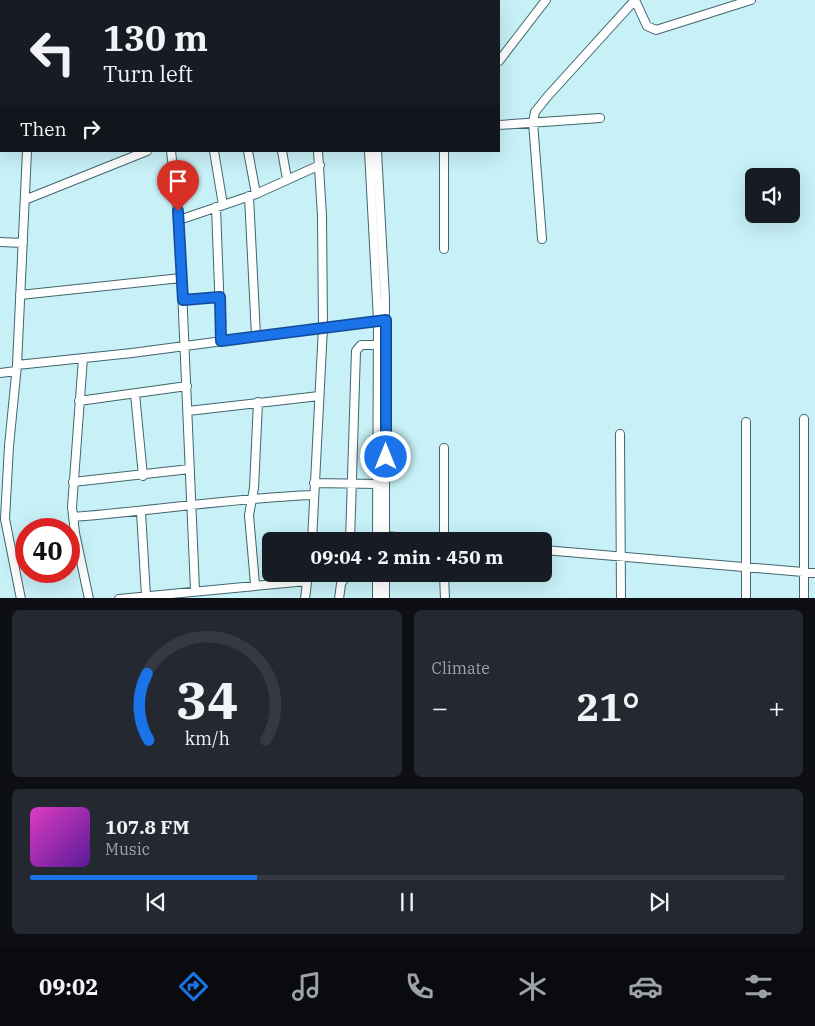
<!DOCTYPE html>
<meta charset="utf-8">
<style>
body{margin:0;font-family:"IBM Plex Serif",serif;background:#242831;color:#f1f3f6;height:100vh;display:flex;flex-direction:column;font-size:19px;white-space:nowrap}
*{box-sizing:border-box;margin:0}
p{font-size:16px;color:#9ea1a6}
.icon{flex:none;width:28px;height:28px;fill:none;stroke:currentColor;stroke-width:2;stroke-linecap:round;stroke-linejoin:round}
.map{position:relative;height:598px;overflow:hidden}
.side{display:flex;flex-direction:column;gap:12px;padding:12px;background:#0d0f14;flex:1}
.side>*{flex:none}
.banner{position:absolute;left:0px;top:0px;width:500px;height:152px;box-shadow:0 5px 20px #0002;background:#171b24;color:#f1f3f6;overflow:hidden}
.buttons{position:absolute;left:745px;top:168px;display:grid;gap:10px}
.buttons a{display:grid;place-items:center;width:55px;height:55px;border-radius:8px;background:#171b24;box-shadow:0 5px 20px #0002;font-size:25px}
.speed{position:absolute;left:15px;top:518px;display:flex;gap:10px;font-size:25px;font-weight:700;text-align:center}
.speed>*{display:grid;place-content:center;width:65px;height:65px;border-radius:50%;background:#171b24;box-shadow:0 5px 20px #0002;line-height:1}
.speed .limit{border:8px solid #d22;background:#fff;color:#111}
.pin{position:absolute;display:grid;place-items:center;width:42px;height:42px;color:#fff;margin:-51px -21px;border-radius:50% 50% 50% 0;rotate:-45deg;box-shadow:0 0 5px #0007}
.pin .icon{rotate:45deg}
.me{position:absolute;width:55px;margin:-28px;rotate:0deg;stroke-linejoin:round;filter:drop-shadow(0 0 4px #0008)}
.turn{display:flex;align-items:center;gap:18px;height:105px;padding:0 20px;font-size:22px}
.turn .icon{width:65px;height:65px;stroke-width:2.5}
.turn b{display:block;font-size:35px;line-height:42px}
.then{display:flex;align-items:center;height:48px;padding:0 20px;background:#0003;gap:10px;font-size:19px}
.big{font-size:38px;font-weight:800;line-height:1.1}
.side .card{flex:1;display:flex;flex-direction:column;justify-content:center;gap:8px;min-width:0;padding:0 18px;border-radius:8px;background:#242831}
.side .dial{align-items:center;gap:0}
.dial svg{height:130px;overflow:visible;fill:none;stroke:#363941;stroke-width:7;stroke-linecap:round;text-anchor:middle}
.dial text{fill:#f1f3f6;stroke:none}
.song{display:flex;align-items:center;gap:15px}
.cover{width:60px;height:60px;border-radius:8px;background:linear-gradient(135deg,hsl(310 70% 55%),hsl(270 70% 35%))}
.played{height:5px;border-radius:2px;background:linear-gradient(90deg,#1a73e8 30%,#363941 30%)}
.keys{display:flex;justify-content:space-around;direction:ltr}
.heat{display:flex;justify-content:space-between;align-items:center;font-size:28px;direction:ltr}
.side .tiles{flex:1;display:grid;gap:12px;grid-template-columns:1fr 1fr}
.card:last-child{grid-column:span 2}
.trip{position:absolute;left:262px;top:532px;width:290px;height:50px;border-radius:8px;background:#171b24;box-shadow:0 5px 20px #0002;font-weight:800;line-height:50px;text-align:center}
.tabs{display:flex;height:80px;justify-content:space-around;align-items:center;background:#090b0e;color:#9ea1a6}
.tabs .icon{width:35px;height:35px}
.tabs .selected{color:#1a73e8}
.tabs b{font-size:22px;color:#f1f3f6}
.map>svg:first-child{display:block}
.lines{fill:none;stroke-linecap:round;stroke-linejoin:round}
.minor-casing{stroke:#41666c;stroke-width:10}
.major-casing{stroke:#fff;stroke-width:12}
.minor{stroke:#fff;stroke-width:8}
.major{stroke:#9aeffb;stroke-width:10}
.route-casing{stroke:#114b97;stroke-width:12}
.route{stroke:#1a73e8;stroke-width:9}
</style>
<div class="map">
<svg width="815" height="599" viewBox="0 0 815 599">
<rect width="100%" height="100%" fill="#c7f0f7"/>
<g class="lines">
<g class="minor-casing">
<path id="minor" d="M28,0l1,1
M348,0v1
M439,0l1,1
M331,1l3,-1
M499,61l47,-61
M499,125l101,-7
M171,151l8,69 16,370
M214,151l9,54
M248,151l8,43
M282,151l5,28
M369,151l9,169 -1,221
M377,151l8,147v243
M444,151v98
M249,196l7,140
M27,199l120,-48
M216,207l5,134
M179,220l77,-26 64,-29
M542,239l-9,-117 2,-10 12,-15 88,-97 12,26 9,4 95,-30
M0,242l23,1
M20,295l161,-17
M183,300l37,-3
M83,358l-11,149 3,26 14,66
M17,365l115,-12 250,-33
M0,373l16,-2
M135,394l8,82
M79,401l108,-15
M188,411l131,-15
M804,419v180
M746,422v177
M620,434l1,165
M444,448v93
M73,482l117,-13
M314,483l63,1
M141,512l5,84
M73,517c80,-6 159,-19 240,-22
M385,536l57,5
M312,541l11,-214 -1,-111 -4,-65
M350,541l6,-190 5,-6h17
M544,550l271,23
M444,574l1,25
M255,584l-6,-69 5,-27 4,-86
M21,599l-16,-80 4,-73 8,-81 10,-214
M119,599l188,-18
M305,599l3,-25
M339,599l2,-15 6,-10
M377,599v-25
M385,599v-25"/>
</g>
<g class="major-casing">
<path id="major" d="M153,1l3,-1
M166,1l3,-1
M0,70h1
M0,79l1,-1"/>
</g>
<use href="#minor" class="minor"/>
<use href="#major" class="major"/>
</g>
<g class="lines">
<g class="route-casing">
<path id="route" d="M178,211l5,89 37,-3 1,44 165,-21v137"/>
</g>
<use href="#route" class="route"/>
</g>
</svg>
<div class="buttons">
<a><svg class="icon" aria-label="sound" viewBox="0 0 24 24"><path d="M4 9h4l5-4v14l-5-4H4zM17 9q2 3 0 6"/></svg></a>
</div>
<div class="speed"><div class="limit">40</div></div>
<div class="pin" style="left:178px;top:211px;background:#d93025"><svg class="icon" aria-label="arrive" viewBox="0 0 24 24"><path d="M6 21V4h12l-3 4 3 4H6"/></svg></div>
<svg class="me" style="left:386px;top:457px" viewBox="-20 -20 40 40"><circle r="17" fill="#1a73e8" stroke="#fff" stroke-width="3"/><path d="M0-11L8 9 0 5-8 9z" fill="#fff"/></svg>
<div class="trip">09:04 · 2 min · 450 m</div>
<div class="banner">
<div class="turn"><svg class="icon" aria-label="left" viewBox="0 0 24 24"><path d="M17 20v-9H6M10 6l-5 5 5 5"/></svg><div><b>130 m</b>Turn left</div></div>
<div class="then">Then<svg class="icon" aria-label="right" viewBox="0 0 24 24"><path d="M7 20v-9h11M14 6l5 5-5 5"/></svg></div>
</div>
</div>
<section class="side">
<div class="tiles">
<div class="card dial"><svg viewBox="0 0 100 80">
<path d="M14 69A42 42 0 1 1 86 69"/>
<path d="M14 69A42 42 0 0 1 13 28" stroke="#1a73e8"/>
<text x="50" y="56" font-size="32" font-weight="700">34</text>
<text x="50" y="72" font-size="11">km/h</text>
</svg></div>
<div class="card"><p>Climate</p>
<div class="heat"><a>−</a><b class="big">21°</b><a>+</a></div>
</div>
<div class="card">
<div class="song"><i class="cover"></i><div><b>107.8 FM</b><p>Music</p></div></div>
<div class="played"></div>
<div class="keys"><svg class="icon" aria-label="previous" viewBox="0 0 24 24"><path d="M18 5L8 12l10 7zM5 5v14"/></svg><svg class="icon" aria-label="pause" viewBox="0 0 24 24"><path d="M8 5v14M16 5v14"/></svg><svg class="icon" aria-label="next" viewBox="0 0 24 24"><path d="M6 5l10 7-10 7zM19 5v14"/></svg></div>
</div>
</div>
</section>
<nav class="tabs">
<b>09:02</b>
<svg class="icon selected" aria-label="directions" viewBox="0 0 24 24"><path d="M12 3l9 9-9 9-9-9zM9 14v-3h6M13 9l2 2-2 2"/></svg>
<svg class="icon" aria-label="music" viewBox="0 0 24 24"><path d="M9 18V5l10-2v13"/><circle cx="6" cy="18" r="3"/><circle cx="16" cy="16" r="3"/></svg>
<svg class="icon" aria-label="phone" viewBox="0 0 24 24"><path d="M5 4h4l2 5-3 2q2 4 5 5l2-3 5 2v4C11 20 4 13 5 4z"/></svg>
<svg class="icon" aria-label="climate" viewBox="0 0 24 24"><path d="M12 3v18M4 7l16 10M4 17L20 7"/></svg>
<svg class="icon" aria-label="car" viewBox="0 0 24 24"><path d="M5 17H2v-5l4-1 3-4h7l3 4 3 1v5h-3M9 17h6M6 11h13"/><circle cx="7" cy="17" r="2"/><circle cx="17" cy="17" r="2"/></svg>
<svg class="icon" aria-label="filters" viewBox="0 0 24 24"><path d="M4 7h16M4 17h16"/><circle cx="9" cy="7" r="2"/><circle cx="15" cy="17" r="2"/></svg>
</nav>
